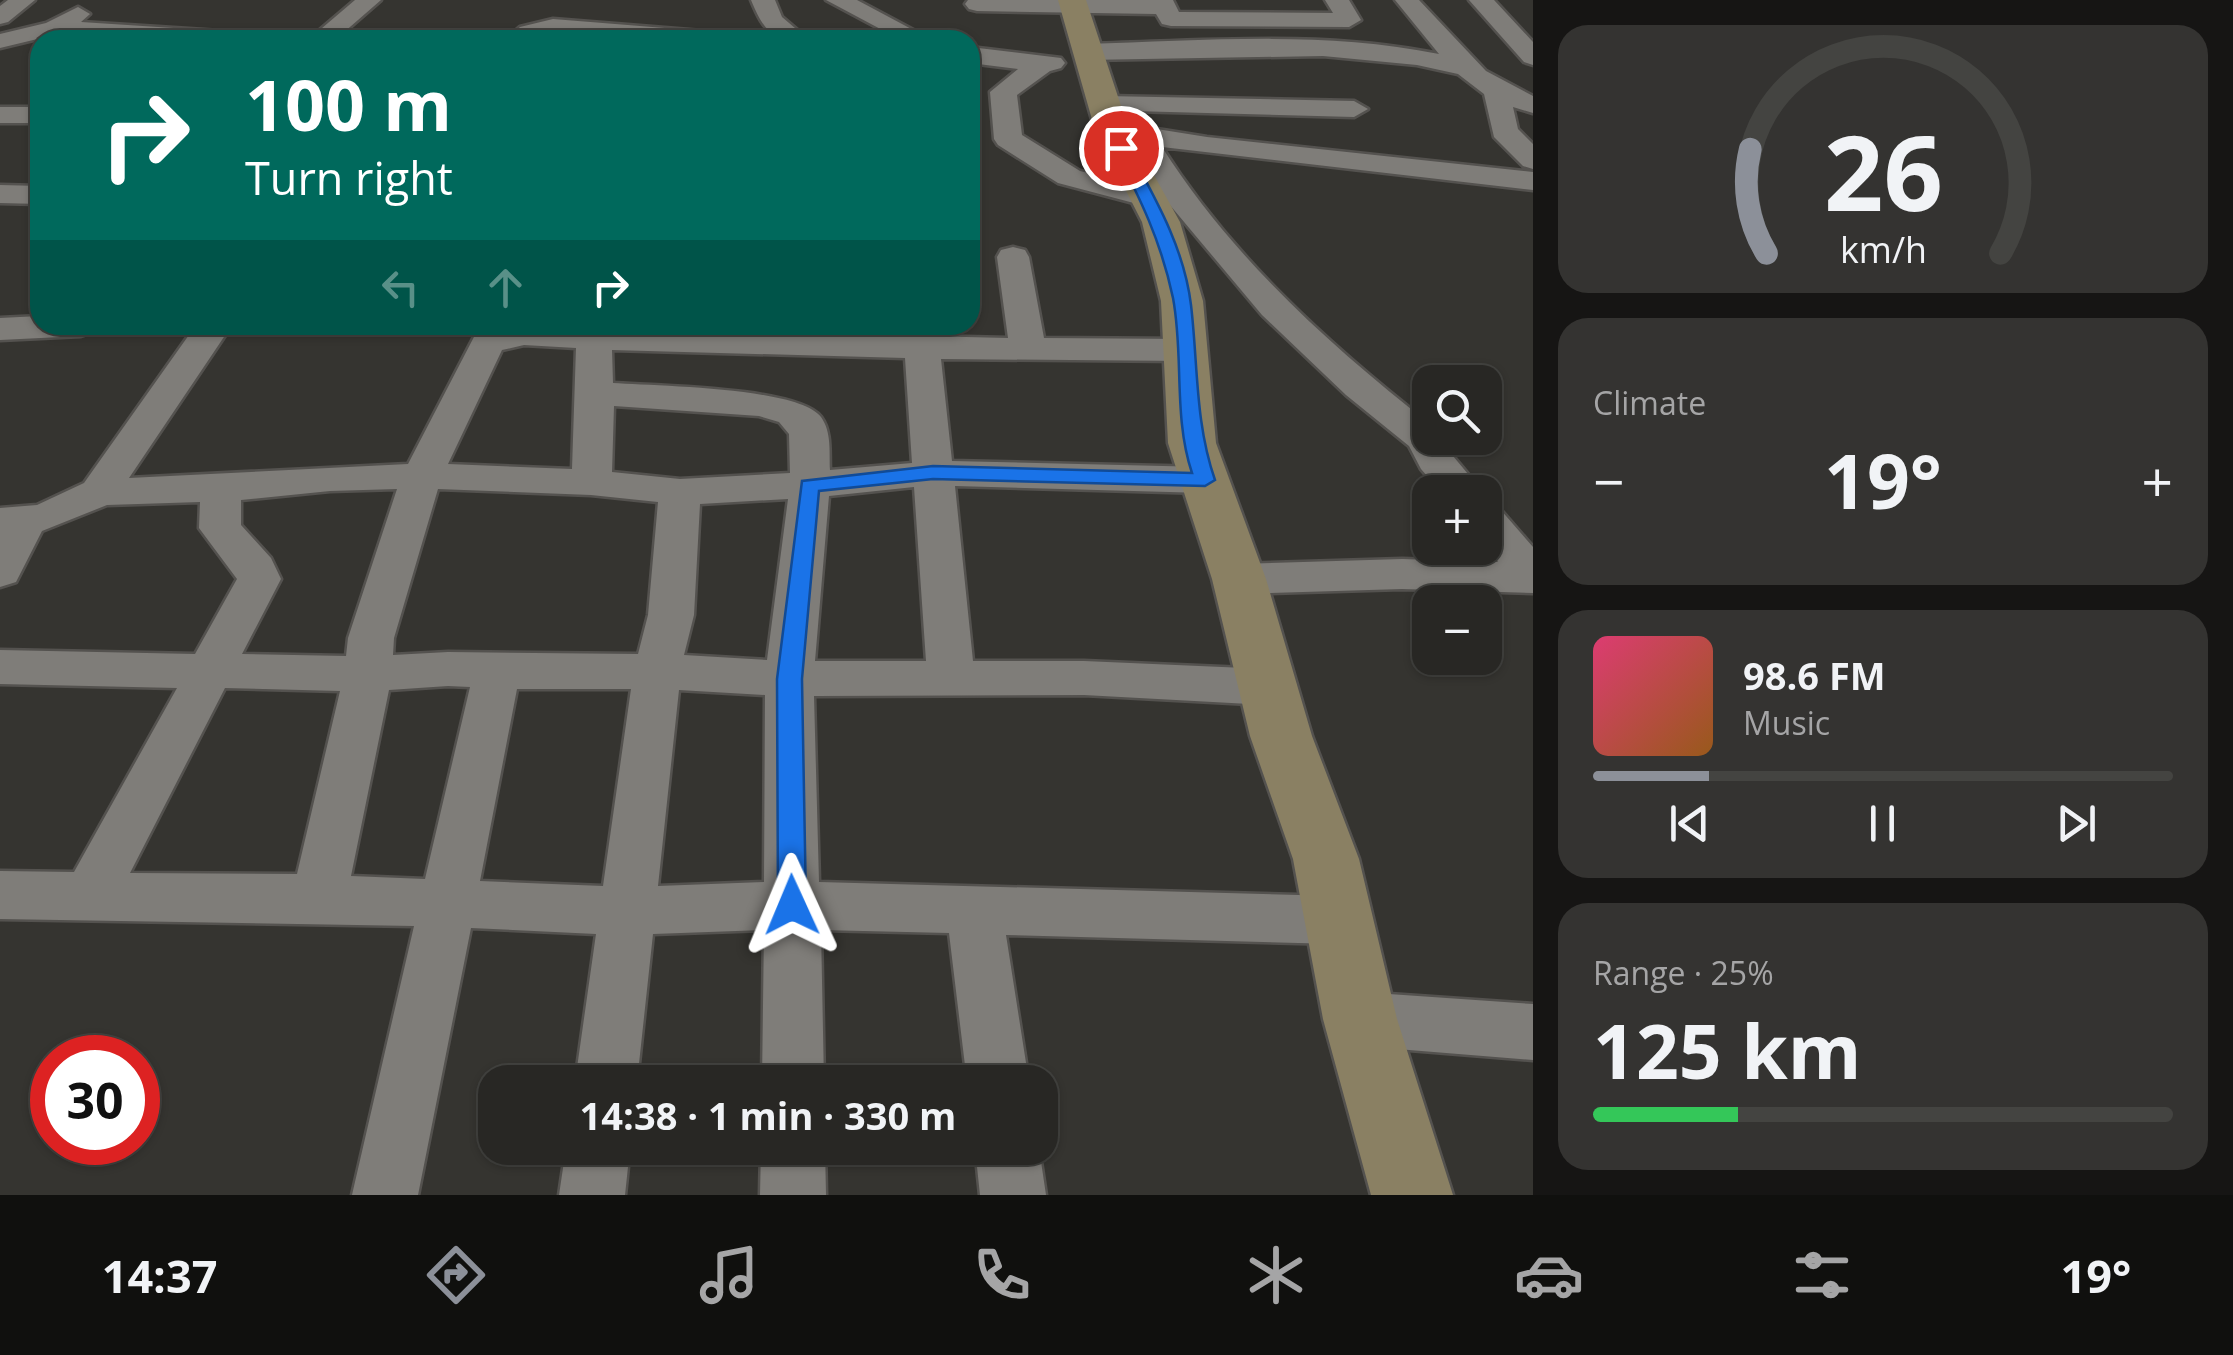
<!DOCTYPE html>
<meta charset="utf-8">
<style>
body{margin:0;font-family:"Open Sans",sans-serif;background:#343331;color:#f1f3f6;height:100vh;display:flex;flex-direction:column;font-size:38px;white-space:nowrap}
*{box-sizing:border-box;margin:0}
p{font-size:32px;color:#a5a5a6}
.icon{flex:none;width:55px;height:55px;fill:none;stroke:currentColor;stroke-width:2;stroke-linecap:round;stroke-linejoin:round}
.map{position:relative;flex:1;overflow:hidden}
.drawer{display:flex;flex-direction:column;gap:25px;padding:25px;background:#161514;width:700px}
.drawer>*{flex:none}
.hud{position:absolute;left:30px;top:30px;width:950px;height:305px;border-radius:30px;box-shadow:0 2px 8px #0004,0 0 0 2px #444441;background:#00695c;color:#fff;overflow:hidden}
.buttons{position:absolute;left:1412px;top:365px;display:grid;gap:20px}
.buttons a{display:grid;place-items:center;width:90px;height:90px;border-radius:20px;background:#282724;box-shadow:0 2px 8px #0004,0 0 0 2px #444441;font-size:50px}
.speed{position:absolute;left:30px;top:1035px;display:flex;gap:20px;font-size:50px;font-weight:700;text-align:center}
.speed>*{display:grid;place-content:center;width:130px;height:130px;border-radius:50%;background:#282724;box-shadow:0 2px 8px #0004,0 0 0 2px #444441;line-height:1}
.speed .limit{border:15px solid #d22;background:#fff;color:#111}
.pin{position:absolute;display:grid;place-items:center;width:85px;height:85px;color:#fff;margin:-42px;border:5px solid #fff;border-radius:50%;box-shadow:0 2px 10px #0007}
.me{position:absolute;width:110px;margin:-55px;rotate:359deg;stroke-linejoin:round;filter:drop-shadow(0 0 8px #0008)}
.turn{display:flex;align-items:center;gap:35px;height:210px;padding:0 50px;font-size:45px}
.turn .icon{width:130px;height:130px;stroke-width:2.5}
.turn b{display:block;font-size:70px;line-height:85px}
.lanes{display:flex;align-items:center;height:95px;padding:0 50px;background:#0003;justify-content:center;gap:50px;direction:ltr}
.lanes .off{opacity:.35}
.big{font-size:75px;font-weight:700;line-height:1.1}
.drawer .widget{flex:1;display:flex;flex-direction:column;justify-content:center;gap:15px;min-width:0;padding:0 35px;border-radius:30px;background:#343331}
.drawer .dial{align-items:center;gap:0}
.dial svg{height:260px;overflow:visible;fill:none;stroke:#444441;stroke-width:7;stroke-linecap:round;text-anchor:middle}
.dial text{fill:#f1f3f6;stroke:none}
.song{display:flex;align-items:center;gap:30px}
.cover{width:120px;height:120px;border-radius:15px;background:linear-gradient(135deg,hsl(340 70% 55%),hsl(30 70% 35%))}
.played{height:10px;border-radius:5px;background:linear-gradient(90deg,#8c9099 20%,#444441 20%)}
.keys{display:flex;justify-content:space-around;direction:ltr}
.heat{display:flex;justify-content:space-between;align-items:center;font-size:55px;direction:ltr}
.charge{height:15px;border-radius:8px;background:linear-gradient(90deg,#34c759 25%,#444441 0)}
.trip{position:absolute;left:478px;top:1065px;width:580px;height:100px;border-radius:30px;background:#282724;box-shadow:0 2px 8px #0004,0 0 0 2px #444441;font-weight:700;line-height:100px;text-align:center}
.tabs{display:flex;height:160px;justify-content:space-around;align-items:center;background:#10100e;color:#a5a5a6}
.tabs .icon{width:70px;height:70px}
.tabs .current{color:#8c9099}
.tabs b{font-size:45px;color:#f1f3f6}
main{display:flex;flex:1;min-height:0}
.map>svg:first-child{display:block}
.lines{fill:none;stroke-linecap:round;stroke-linejoin:round}
.street-casing{stroke:#54524f;stroke-width:5}
.secondary-casing{stroke:#54524f;stroke-width:5}
.street{fill:#7f7d79;fill-rule:evenodd}
.secondary{fill:#8a8063;fill-rule:evenodd}
.route{fill:#1a73e8;stroke:#114b97;stroke-width:2.5}
</style>
<main>
<div class="map">
<svg width="1533" height="1195" viewBox="0 0 1533 1195">
<rect width="100%" height="100%" fill="#353430"/>
<g class="lines">
<g class="street-casing">
<path id="street" d="M8,0h27l-27,22 -8,2v-18z
M355,0h26l-46,40h-27z
M751,0h24l7,17 27,23c-36,0 -44,-6 -58,-40z
M826,0h31l75,40h-31z
M968,0h205l6,12 154,1 -8,-13h24l12,20 -12,7 -178,-1 -9,-2 -6,-10 -179,-3 -8,-2 -4,-5z
M1395,0h24l67,71 47,25v17l-20,-6 5,22 15,15v25l-10,-3 -29,-29 -10,-43 -26,-20 -41,-9 -94,-9 -237,4 -13,-8 13,-8c117,-3 237,-14 353,10z
M1469,0h25l39,42v23l-9,-3z
M78,7l12,7 -9,8 170,11 12,7 -209,-5 -54,13v-14l46,-11z
M553,19l174,14 12,7h-135l-51,-6 -19,6h-29l15,-13z
M970,47l91,11 4,5 -4,5 -11,3 -33,24 5,40 58,36 79,20 -29,-50 -21,-4 -4,-6 4,-6 10,-2 88,14 326,35v18l-371,-43c69,109 167,198 268,277v14h14l9,18 30,36h-42l-20,-23 -12,-23 -63,-51 -84,-80 -98,-117 -4,6 -11,3 -91,-24 -60,-38 -4,-6 -4,-47 28,-23 -48,-6z
M1105,96l249,5 14,8 -14,8 -259,-7 -4,-6z
M0,107h40v16h-40z
M0,185l40,1v18l-40,-1z
M1013,247l12,3 4,7 15,81 141,1 13,3 5,8 -5,8 -13,3 -244,-2 11,102 253,6 14,4 6,9 -6,9 -14,4 -250,-7 18,175h111l184,8 17,6 7,12 -7,12 -17,6 -184,-10 -270,1 5,186 518,14 20,7 8,17 -8,17 -20,7 -331,-9 23,147h-62l-18,-149 -128,-3 3,152h-62l2,-152 -111,4 -16,148h-62l21,-148 -125,-6 -53,267h-66l62,-269 -414,-7v-48l74,1 103,-184 -177,-4v-34l195,4 42,-75 -38,-51 1,-26 -93,3 -65,26 -26,51 -16,5v-79l37,-3 47,-22 112,-158h36l-103,153 279,-14 67,-129 42,-10h99l-1,4 393,9 -11,-81 4,-7zM524,345l52,3 -4,121 -124,-5 54,-114zM612,350l293,8 7,105 -82,7c-1,-17 2,-38 -9,-53 -23,-30 -167,-31 -208,-34zM614,406l145,10 20,6 10,12 1,39 -110,6 -68,-7zM914,487l12,174h-111l14,-165zM397,489l-49,149 -2,18 -104,-2 39,-75 -10,-21 -30,-33v-25l89,-9zM438,489l153,6 67,7 -10,113 -10,39 -190,-2 -55,3 1,-17zM788,499l-21,161 -83,-5 10,-40 6,-111zM448,686l22,1 -45,192 -74,-3 38,-186zM225,688l115,3 -43,183 -167,-1zM517,689h114l-28,197 -123,-5zM679,690l86,5 -1,187 -106,4z
M40,316v9h59l-6,7 -12,4 -81,4v-22z
M1485,506l15,3 33,38v46l-131,-4 -163,5 -16,-4 -6,-11 6,-11 16,-4 163,-5 96,3 -13,-16z
M1360,992l173,12v56l-173,-14 -21,-8 -9,-19 9,-19z
M566,1148h64l-5,47h-66z
M761,1148h64l1,47h-66z
M975,1148h64l7,47h-66z"/>
</g>
<g class="secondary-casing">
<path id="secondary" d="M1058,0h28l43,130 51,92 23,79 13,142 50,136 46,157 47,123 38,160 56,176h-82l-48,-176 -30,-160 -43,-123 -38,-157 -44,-136 -7,-142 -19,-79 -47,-92z"/>
</g>
<use href="#street" class="street"/>
<use href="#secondary" class="secondary"/>
</g>
<path class="route" d="M1116,145l12,3c27,50 56,99 63,157 7,59 4,118 24,175l-10,6 -272,-7 -114,12 -17,188 4,226 -4,8 -10,4 -10,-4 -4,-8 -1,-226 25,-198 131,-15 259,7c-19,-57 -8,-117 -19,-175 -12,-57 -33,-100 -59,-150z"/>
</svg>
<div class="buttons">
<a><svg class="icon" aria-label="search" viewBox="0 0 24 24"><circle cx="10" cy="10" r="6"/><path d="M15 15l6 6"/></svg></a>
<a>+</a>
<a>−</a>
</div>
<div class="speed"><div class="limit">30</div></div>
<div class="pin" style="left:1121px;top:148px;background:#d93025"><svg class="icon" aria-label="arrive" viewBox="0 0 24 24"><path d="M6 21V4h12l-3 4 3 4H6"/></svg></div>
<svg class="me" style="left:792px;top:905px" viewBox="-20 -20 40 40"><path d="M0-17L14 15 0 8-14 15z" fill="#1a73e8" stroke="#fff" stroke-width="4"/></svg>
<div class="trip">14:38 · 1 min · 330 m</div>
<div class="hud">
<div class="turn"><svg class="icon" aria-label="right" viewBox="0 0 24 24"><path d="M7 20v-9h11M14 6l5 5-5 5"/></svg><div><b>100 m</b>Turn right</div></div>
<div class="lanes"><svg class="icon off" aria-label="left" viewBox="0 0 24 24"><path d="M17 20v-9H6M10 6l-5 5 5 5"/></svg><svg class="icon off" aria-label="ahead" viewBox="0 0 24 24"><path d="M12 20V5M6 11l6-6 6 6"/></svg><svg class="icon" aria-label="right" viewBox="0 0 24 24"><path d="M7 20v-9h11M14 6l5 5-5 5"/></svg></div>
</div>
</div>
<section class="drawer">
<div class="widget dial"><svg viewBox="0 0 100 80">
<path d="M14 69A42 42 0 1 1 86 69"/>
<path d="M14 69A42 42 0 0 1 9 37" stroke="#8c9099"/>
<text x="50" y="56" font-size="32" font-weight="700">26</text>
<text x="50" y="72" font-size="11">km/h</text>
</svg></div>
<div class="widget"><p>Climate</p>
<div class="heat"><a>−</a><b class="big">19°</b><a>+</a></div>
</div>
<div class="widget">
<div class="song"><i class="cover"></i><div><b>98.6 FM</b><p>Music</p></div></div>
<div class="played"></div>
<div class="keys"><svg class="icon" aria-label="previous" viewBox="0 0 24 24"><path d="M18 5L8 12l10 7zM5 5v14"/></svg><svg class="icon" aria-label="pause" viewBox="0 0 24 24"><path d="M8 5v14M16 5v14"/></svg><svg class="icon" aria-label="next" viewBox="0 0 24 24"><path d="M6 5l10 7-10 7zM19 5v14"/></svg></div>
</div>
<div class="widget"><p>Range · 25%</p><b class="big">125 km</b><div class="charge"></div></div>
</section>
</main>
<nav class="tabs">
<b>14:37</b>
<svg class="icon current" aria-label="directions" viewBox="0 0 24 24"><path d="M12 3l9 9-9 9-9-9zM9 14v-3h6M13 9l2 2-2 2"/></svg>
<svg class="icon" aria-label="music" viewBox="0 0 24 24"><path d="M9 18V5l10-2v13"/><circle cx="6" cy="18" r="3"/><circle cx="16" cy="16" r="3"/></svg>
<svg class="icon" aria-label="phone" viewBox="0 0 24 24"><path d="M5 4h4l2 5-3 2q2 4 5 5l2-3 5 2v4C11 20 4 13 5 4z"/></svg>
<svg class="icon" aria-label="climate" viewBox="0 0 24 24"><path d="M12 3v18M4 7l16 10M4 17L20 7"/></svg>
<svg class="icon" aria-label="car" viewBox="0 0 24 24"><path d="M5 17H2v-5l4-1 3-4h7l3 4 3 1v5h-3M9 17h6M6 11h13"/><circle cx="7" cy="17" r="2"/><circle cx="17" cy="17" r="2"/></svg>
<svg class="icon" aria-label="filters" viewBox="0 0 24 24"><path d="M4 7h16M4 17h16"/><circle cx="9" cy="7" r="2"/><circle cx="15" cy="17" r="2"/></svg>
<b>19°</b>
</nav>
